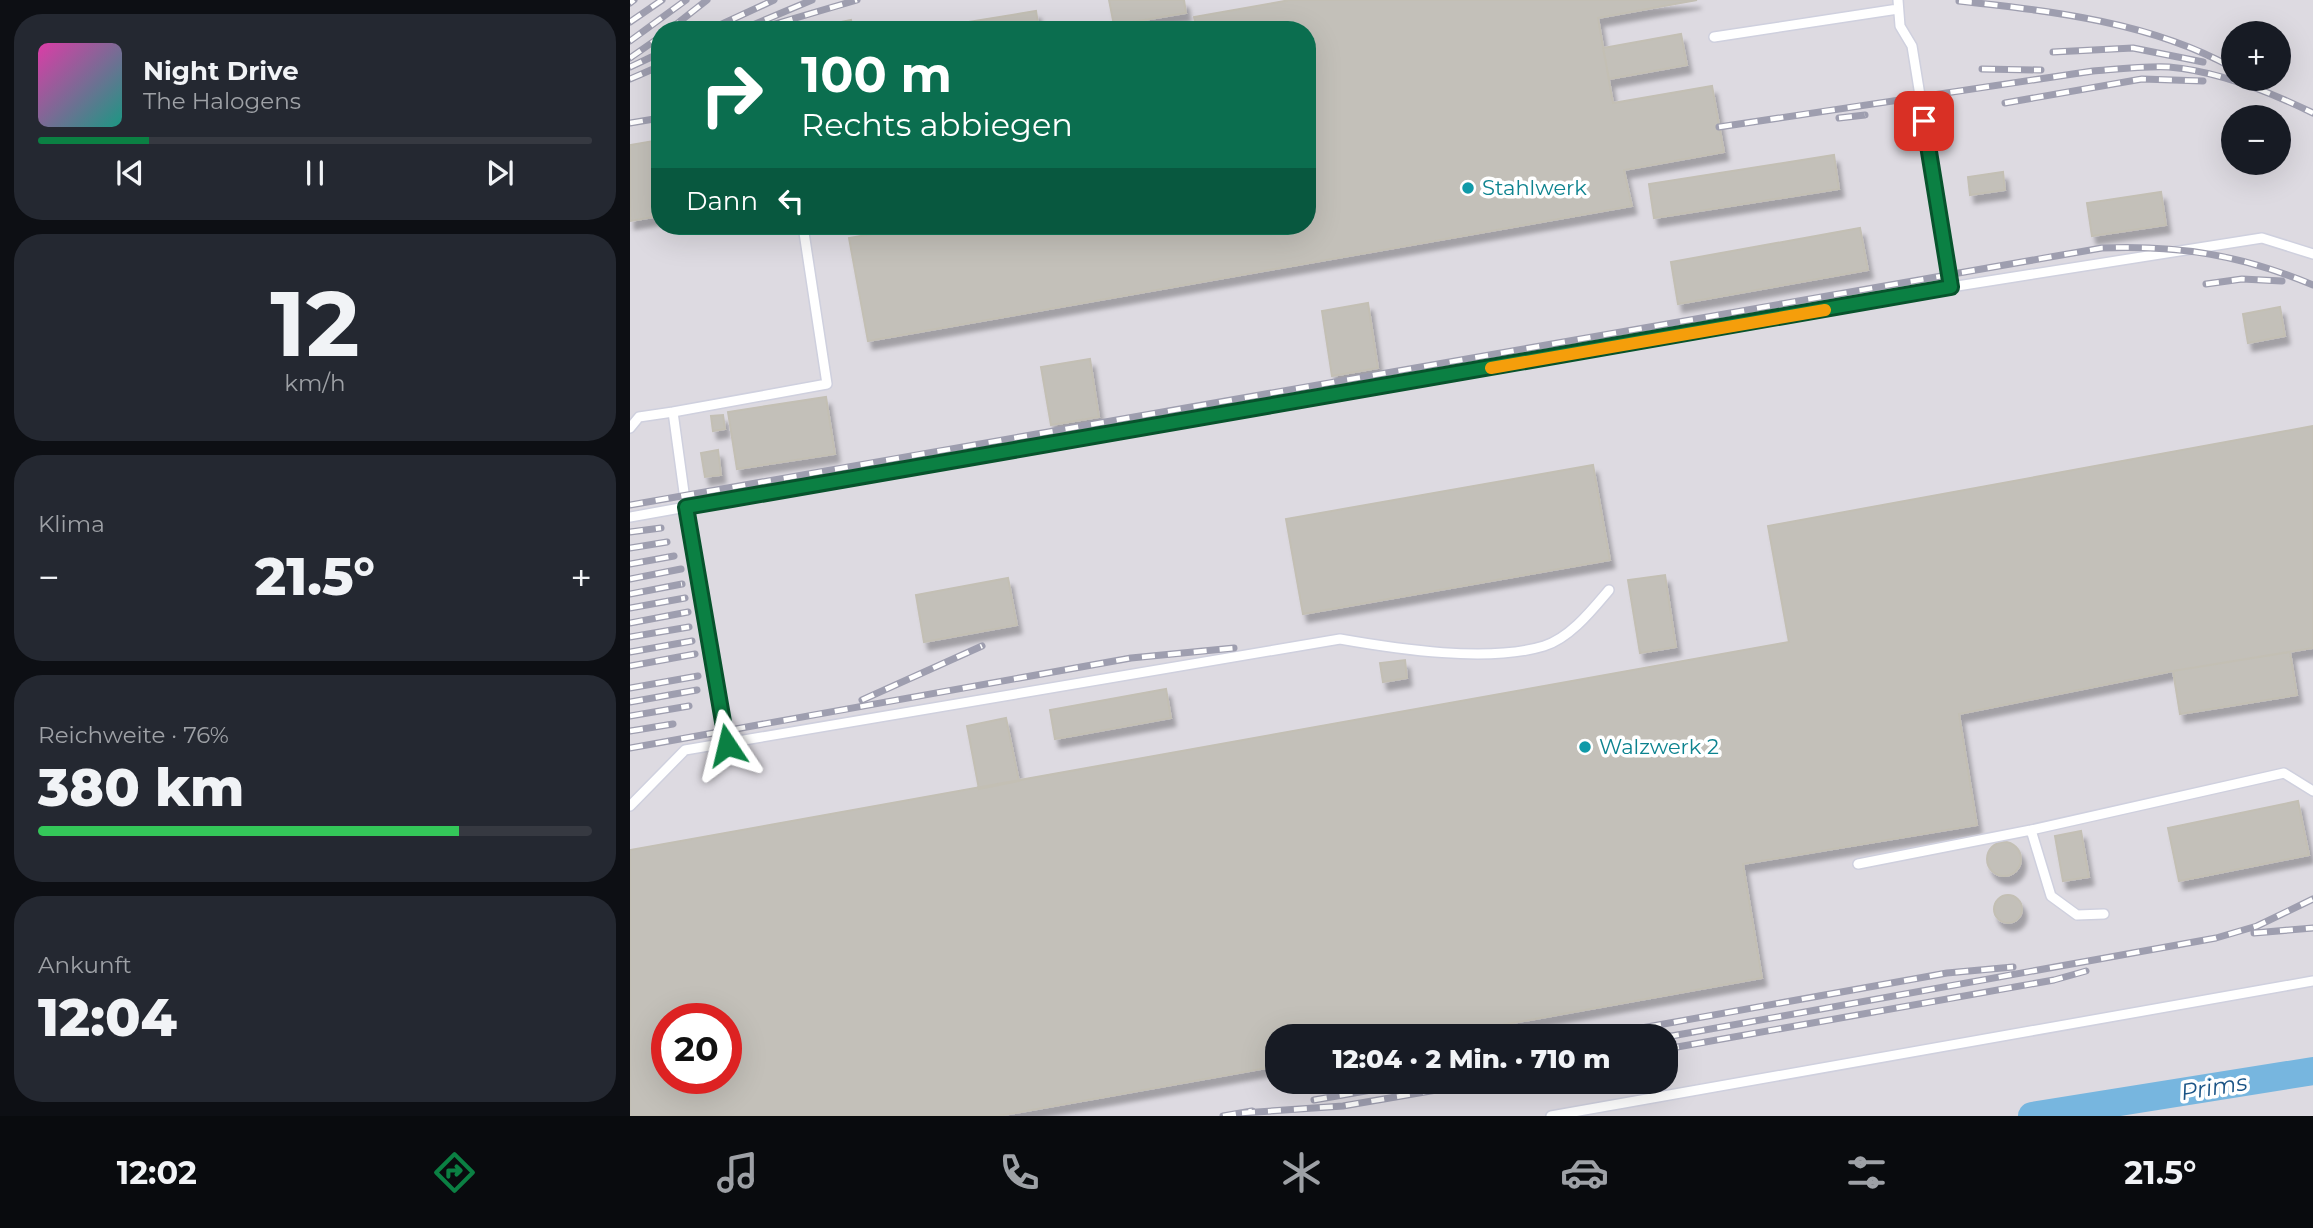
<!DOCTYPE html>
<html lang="de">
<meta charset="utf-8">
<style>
body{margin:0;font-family:Montserrat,sans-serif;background:#242831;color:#f1f3f6;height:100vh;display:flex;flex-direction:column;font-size:26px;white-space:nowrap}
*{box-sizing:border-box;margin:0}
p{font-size:23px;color:#9ea1a6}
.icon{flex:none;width:38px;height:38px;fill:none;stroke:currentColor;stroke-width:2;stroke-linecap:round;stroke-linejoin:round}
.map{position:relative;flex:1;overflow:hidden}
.panel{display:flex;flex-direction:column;gap:14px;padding:14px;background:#0d0f14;width:630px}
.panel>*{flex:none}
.hud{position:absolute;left:21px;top:21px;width:665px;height:214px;border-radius:28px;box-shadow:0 7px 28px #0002;background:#0b6e4f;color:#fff;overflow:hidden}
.tools{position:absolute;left:1591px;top:21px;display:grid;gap:14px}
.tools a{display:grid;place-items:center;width:70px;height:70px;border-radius:50%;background:#171b24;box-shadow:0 7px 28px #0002;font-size:35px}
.speed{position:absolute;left:21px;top:1003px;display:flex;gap:14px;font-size:35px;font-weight:700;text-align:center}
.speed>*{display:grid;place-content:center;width:91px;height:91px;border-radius:50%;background:#171b24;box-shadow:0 7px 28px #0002;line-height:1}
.speed .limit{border:10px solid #d22;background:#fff;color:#111}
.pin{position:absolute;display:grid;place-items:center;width:60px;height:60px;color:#fff;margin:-30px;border-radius:14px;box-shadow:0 4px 10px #0006}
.me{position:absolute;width:77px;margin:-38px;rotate:350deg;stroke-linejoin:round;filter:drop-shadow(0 0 5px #0008)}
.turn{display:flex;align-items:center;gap:24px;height:147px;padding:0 35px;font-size:32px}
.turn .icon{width:91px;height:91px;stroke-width:2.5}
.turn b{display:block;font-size:49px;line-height:60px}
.then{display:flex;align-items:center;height:66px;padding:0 35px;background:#0003;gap:14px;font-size:26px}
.big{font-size:52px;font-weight:800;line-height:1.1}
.panel .widget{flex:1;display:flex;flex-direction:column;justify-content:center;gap:10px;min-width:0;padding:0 24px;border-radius:28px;background:#242831}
.panel .dial{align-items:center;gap:0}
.dial b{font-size:91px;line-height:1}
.song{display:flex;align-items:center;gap:21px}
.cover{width:84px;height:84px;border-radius:10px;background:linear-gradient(135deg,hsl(320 70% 55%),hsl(170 70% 35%))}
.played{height:7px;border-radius:4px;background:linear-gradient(90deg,#0b8043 20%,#363941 20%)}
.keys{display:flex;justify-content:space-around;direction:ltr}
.heat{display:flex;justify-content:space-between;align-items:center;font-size:38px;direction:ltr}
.charge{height:10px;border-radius:5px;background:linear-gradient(90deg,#34c759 76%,#363941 0)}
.trip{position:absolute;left:635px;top:1024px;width:413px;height:70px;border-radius:28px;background:#171b24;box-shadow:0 7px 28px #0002;font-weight:800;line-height:70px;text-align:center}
.tabs{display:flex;height:112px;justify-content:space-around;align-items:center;background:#090b0e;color:#9ea1a6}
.tabs .icon{width:49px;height:49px}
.tabs .on{color:#0b8043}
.tabs b{font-size:32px;color:#f1f3f6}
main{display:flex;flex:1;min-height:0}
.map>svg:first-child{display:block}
.industrial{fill:#dddae1;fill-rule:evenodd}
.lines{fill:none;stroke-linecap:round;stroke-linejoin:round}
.river{stroke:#77b6df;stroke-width:28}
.building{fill:#c3c0b9;stroke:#c3bfb4;stroke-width:2;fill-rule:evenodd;filter:url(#shadow)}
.service-casing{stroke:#cfd0de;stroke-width:12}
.service{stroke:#fff;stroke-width:9}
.rail-casing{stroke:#9e9eaf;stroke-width:7}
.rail{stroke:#fff;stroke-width:4.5;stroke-dasharray:13;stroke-linecap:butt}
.route-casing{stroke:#07532c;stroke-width:18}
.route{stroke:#0b8043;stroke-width:12}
.slow{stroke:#f59e0b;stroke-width:12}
.culture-dot{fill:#0f9aa8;stroke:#fff;stroke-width:2.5}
.labels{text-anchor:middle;stroke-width:7;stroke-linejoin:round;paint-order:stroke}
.culture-label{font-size:21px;fill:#0d838f;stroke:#fff;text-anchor:start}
.water-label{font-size:23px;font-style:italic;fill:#1b5486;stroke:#fff}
</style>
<main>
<section class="panel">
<div class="widget">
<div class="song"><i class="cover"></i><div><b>Night Drive</b><p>The Halogens</p></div></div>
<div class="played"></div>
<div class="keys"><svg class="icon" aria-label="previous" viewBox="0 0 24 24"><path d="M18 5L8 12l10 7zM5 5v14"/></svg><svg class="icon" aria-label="pause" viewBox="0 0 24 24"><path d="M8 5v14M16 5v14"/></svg><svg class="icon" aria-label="next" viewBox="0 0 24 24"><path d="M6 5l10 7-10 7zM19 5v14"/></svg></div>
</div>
<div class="widget dial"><b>12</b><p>km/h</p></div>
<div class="widget"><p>Klima</p>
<div class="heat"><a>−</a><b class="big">21.5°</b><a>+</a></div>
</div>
<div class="widget"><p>Reichweite · 76%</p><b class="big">380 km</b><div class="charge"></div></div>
<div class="widget"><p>Ankunft</p><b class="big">12:04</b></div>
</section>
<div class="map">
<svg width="1683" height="1116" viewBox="0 0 1683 1116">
<defs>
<filter id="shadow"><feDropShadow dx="4.5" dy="8" stdDeviation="2" flood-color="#0004"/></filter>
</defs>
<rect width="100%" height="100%" fill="#e8e4da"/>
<path class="industrial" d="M0,0h1683v1116h-1683zM30,30h647v196h-647zM1603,33h45v46h-45zM1603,117h45v46h-45zM37,1018h59v60h-59zM648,1036h388v46h-388z"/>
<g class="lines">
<path class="river" d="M1402,1116l281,-45"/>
</g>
<path class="building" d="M479,0h75l2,13 -72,12z
M660,0h407l-99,18 15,85 99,-17 12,66 -100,18 8,36 -764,135 -19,-103 69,-12h389v-196h-110l-3,-13z
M406,11l3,19h-120z
M221,20l2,10h-50z
M1051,34l6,31 -78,14 -6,-31z
M30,140v76l-30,5v-76z
M1204,155l5,34 -185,29 -5,-34z
M1373,172l2,18 -35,5 -2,-18z
M1531,192l5,33 -74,11 -5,-33z
M1230,228l8,42 -190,34 -7,-42z
M738,303l10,65 -46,8 -10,-65z
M1650,307l5,29 -37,7 -5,-29z
M460,359l9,58 -48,8 -10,-58z
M196,397l9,57 -98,15 -9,-57z
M93,415l2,14 -12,2 -2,-15z
M1683,426v222l-140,23 -214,43 18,111 -234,39 19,114 -321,58h-163v30l-280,50h-368v-266l1159,-208 -21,-116zM37,1018h59v60h-59z
M88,450l3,25 -16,2 -4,-24z
M963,465l17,95 -307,54 -17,-95z
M1035,575l11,72 -36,6 -12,-73z
M378,578l9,47 -93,17 -8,-47z
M1660,652l7,43 -117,19 -7,-43z
M775,660l2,18 -24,4 -3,-19z
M536,689l5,29 -116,21 -5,-29z
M376,718l13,63 -40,8 -12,-63z
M1668,801l11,54 -130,26 -11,-53z
M1451,831l8,46 -26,4 -8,-45z
M1357 859a17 17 0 1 1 34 0a17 17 0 1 1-34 0Z
M1364 909a14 14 0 1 1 28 0a14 14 0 1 1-28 0Z"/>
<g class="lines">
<g class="service-casing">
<path id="service" d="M1084,37l184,-28
M1321,287l311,-49 51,16
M43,412l154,-28 -24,-158
M0,428l9,-11 34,-5 13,95 1265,-220 -39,-241 -12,-20 -2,-26
M0,517l56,-10 41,238
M0,806l55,-56 655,-111c57,10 148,24 204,7 26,-8 48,-36 65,-56
M1401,830l20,66 26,19 27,-1
M1228,864l173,-34 253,-57 29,18
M921,1116l762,-135"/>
</g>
<use href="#service" class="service"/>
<g class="rail-casing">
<path id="rail" d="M1329,1c92,10 192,21 274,67
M0,3l4,-3
M0,22l32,-22
M39,30l38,-30
M79,30l65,-30
M111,30l71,-30
M125,30l102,-30
M0,41l56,-41
M1423,52l80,-4 70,14
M0,58l30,-21
M0,67l30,-14
M1352,69l59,1
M0,79l30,-13
M1375,103l137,-24 61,2
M1209,118l26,-3
M0,123l30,-5
M1089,127l374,-56c25,-2 51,-5 76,-4 48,4 101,25 144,46
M1576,284l36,-5 40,2
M0,505l1472,-257c77,-3 139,7 211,37
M0,532l31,-4
M0,548l37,-6
M0,564l44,-8
M0,579l51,-10
M0,594l52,-10
M0,608l55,-10
M0,623l58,-11
M0,637l59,-10
M0,652l62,-11
M0,666l65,-12
M0,688l68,-12
M232,700l120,-54
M0,702l67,-12
M0,716l59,-10
M0,731l43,-7
M0,748l501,-90 103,-10
M1624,933l59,-5
M967,1036l350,-63 66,-6
M1036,1037l550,-99 41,-12 56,-27
M1036,1049l388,-69 32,-9
M684,1100l103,-18
M612,1113l101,-7 140,-24
M593,1116l29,-5"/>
</g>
<use href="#rail" class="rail"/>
</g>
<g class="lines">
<g class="route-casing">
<path id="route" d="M97,745l-41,-238 1265,-220 -27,-166"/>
</g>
<use href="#route" class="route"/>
<path class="slow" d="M861,368l334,-58"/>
</g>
<g class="culture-dot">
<circle cx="838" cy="188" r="7"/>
<circle cx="955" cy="747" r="7"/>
</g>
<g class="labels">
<g class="culture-label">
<text x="852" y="195">Stahlwerk</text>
<text x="969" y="754">Walzwerk 2</text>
</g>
<g class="water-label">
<text transform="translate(1584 1087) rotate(-9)" y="8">Prims</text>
</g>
</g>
</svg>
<div class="tools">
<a>+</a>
<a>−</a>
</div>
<div class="speed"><div class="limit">20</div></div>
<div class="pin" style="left:1294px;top:121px;background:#d93025"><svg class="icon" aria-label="arrive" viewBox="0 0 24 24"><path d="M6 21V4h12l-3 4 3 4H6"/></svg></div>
<svg class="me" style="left:97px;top:745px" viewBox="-20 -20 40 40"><path d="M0-17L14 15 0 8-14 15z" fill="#0b8043" stroke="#fff" stroke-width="4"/></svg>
<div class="trip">12:04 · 2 Min. · 710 m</div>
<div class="hud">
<div class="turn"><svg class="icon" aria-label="right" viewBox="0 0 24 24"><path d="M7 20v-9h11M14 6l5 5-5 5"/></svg><div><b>100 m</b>Rechts abbiegen</div></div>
<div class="then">Dann<svg class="icon" aria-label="left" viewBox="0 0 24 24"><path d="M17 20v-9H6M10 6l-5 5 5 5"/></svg></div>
</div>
</div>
</main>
<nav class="tabs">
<b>12:02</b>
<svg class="icon on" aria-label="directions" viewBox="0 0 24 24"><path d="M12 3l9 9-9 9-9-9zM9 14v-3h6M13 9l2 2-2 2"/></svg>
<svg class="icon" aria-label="music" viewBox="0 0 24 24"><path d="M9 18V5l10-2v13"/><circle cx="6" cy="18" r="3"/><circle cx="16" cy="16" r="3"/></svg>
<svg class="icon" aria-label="phone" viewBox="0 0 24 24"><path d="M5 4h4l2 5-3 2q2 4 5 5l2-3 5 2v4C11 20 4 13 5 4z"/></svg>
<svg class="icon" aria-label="climate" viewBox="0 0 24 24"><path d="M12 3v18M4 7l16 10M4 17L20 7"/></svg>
<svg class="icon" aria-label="car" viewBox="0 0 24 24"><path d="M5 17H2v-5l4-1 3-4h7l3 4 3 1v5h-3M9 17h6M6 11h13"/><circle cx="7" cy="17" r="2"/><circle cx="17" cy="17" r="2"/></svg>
<svg class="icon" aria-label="filters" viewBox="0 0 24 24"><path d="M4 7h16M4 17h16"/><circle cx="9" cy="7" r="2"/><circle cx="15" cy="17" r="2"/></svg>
<b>21.5°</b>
</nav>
